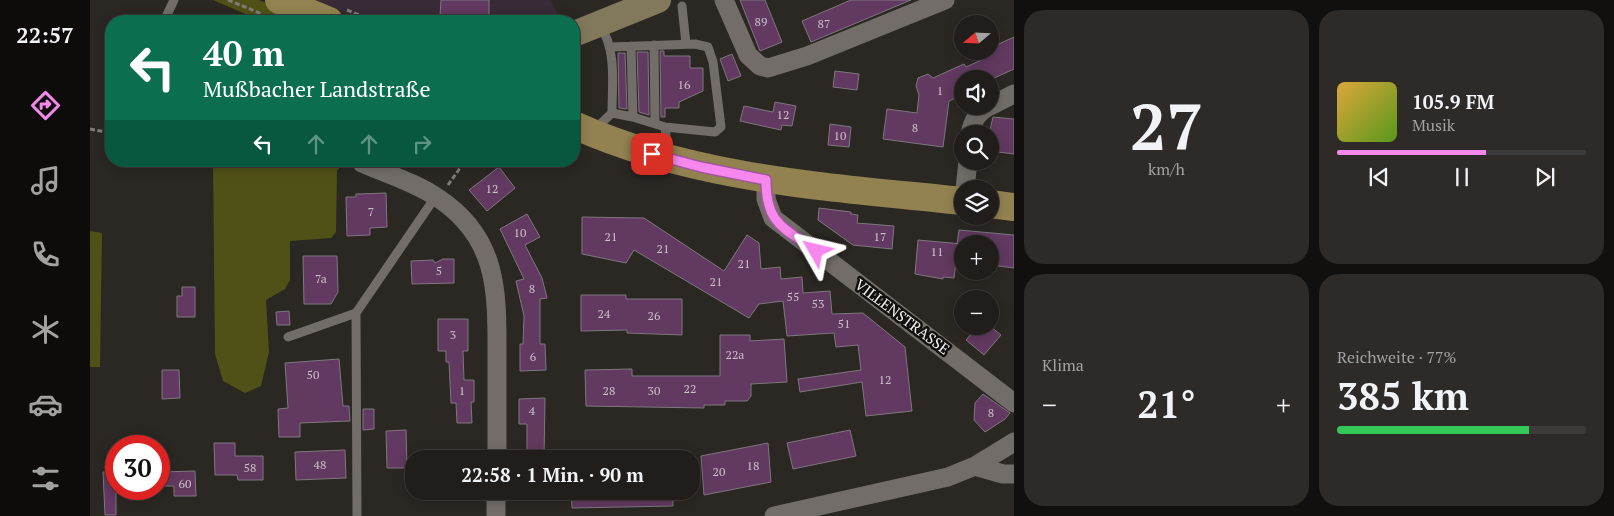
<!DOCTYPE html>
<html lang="de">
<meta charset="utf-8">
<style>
body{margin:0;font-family:"PT Serif",serif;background:#2d2a27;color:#f1f3f6;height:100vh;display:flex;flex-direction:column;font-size:19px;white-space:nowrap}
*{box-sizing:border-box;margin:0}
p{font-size:16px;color:#a2a2a2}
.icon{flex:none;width:28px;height:28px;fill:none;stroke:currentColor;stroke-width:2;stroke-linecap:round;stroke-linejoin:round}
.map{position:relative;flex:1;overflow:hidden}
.details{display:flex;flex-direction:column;gap:10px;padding:10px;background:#12100e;width:600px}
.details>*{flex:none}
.banner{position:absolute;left:15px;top:15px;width:475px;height:152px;border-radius:20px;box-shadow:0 2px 12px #0003,0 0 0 1px #3d3b39;background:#0b6e4f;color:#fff;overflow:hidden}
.needle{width:32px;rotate:251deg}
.fabs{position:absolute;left:864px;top:15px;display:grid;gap:10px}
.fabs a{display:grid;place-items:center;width:45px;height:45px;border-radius:50%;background:#201d1a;box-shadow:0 2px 12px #0003,0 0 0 1px #3d3b39;font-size:25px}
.speed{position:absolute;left:15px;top:435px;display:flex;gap:10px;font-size:25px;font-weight:700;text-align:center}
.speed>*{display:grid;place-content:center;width:65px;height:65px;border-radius:50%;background:#201d1a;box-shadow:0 2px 12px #0003,0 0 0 1px #3d3b39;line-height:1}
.speed .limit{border:8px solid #d22;background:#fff;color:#111}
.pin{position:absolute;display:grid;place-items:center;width:42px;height:42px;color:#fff;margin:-21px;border-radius:10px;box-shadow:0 2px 8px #0006}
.me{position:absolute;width:55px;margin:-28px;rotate:307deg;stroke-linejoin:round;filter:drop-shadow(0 0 4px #0008)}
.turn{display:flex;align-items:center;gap:18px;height:105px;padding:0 15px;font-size:22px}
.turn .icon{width:65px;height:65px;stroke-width:2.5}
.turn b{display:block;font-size:35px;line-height:42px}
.lanes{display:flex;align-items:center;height:48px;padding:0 15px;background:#0003;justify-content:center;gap:25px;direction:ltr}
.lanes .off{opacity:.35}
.big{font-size:38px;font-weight:600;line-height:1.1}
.details .tile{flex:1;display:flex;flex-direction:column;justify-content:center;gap:8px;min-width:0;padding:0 18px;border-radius:20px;background:#2d2a27}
.details .dial{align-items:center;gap:0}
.dial b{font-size:65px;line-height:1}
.song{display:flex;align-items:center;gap:15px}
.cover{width:60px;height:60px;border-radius:8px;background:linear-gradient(135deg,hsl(40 70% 55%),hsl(90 70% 35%))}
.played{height:5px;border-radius:2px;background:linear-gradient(90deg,#f688ed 60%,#3d3b39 60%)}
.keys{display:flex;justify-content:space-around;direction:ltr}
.heat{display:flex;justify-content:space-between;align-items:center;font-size:28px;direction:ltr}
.charge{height:8px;border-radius:4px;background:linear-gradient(90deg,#34c759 77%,#3d3b39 0)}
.details .tiles{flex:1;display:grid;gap:10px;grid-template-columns:repeat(2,1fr)}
.trip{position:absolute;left:315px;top:450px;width:295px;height:50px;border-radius:20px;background:#201d1a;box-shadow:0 2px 12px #0003,0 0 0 1px #3d3b39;font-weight:600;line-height:50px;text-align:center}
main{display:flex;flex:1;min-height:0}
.tab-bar{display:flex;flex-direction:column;width:90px;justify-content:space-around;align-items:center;background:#0d0c0a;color:#a2a2a2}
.tab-bar .icon{width:35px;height:35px}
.tab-bar .selected{color:#f688ed}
.tab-bar b{font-size:22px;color:#f1f3f6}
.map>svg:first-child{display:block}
.commercial{fill:#382a37}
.green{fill:#4f5116}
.building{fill:#623960;stroke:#7e787e}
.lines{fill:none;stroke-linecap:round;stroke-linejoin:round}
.path{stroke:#7f7b78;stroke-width:3;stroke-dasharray:5 2.5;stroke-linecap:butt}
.lane{stroke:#726d68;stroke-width:9}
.street{stroke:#726d68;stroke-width:19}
.secondary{stroke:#82785c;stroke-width:26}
.primary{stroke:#928250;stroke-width:28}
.route-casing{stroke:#a0589a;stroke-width:12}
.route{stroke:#f688ed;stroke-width:9}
.labels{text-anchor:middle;stroke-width:5;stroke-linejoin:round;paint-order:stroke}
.number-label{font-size:12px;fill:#cdc1c8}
.street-label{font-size:15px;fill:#f1eeeb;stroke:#12100e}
</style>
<main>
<nav class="tab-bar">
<b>22:57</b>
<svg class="icon selected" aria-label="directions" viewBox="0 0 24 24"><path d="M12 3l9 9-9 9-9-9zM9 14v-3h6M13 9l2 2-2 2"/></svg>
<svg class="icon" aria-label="music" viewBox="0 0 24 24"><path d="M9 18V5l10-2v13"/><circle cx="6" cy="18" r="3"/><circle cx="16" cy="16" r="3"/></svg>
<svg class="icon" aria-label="phone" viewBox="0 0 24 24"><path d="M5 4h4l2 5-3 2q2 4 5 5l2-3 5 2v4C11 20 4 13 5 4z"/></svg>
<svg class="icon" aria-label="climate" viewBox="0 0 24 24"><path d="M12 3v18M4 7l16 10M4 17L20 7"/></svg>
<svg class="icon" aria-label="car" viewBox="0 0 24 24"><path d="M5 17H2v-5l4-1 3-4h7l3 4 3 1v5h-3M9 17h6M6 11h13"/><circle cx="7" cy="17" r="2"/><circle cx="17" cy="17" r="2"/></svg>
<svg class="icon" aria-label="filters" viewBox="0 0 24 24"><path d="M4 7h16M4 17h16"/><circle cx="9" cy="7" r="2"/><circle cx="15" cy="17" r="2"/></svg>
</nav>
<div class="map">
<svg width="924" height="516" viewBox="0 0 924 516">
<rect width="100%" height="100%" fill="#2b2723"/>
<path class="commercial" d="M225,0h236l8,17 -12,4h-183z"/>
<path class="green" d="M123,0h46l50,21h-47z
M123,161h131l-7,10 -1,61 -5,6 -41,3v39l-5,9 -19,11 3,52 -8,34 -16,7 -22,-12 -8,-27z
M0,231l12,2 -2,134h-10z"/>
<path class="building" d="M351,0h48v17l-49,-1z
M650,0h25l17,42 -22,9z
M761,0h60l-100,42 -9,-21z
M924,37v32l-22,10h-30v16l-13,6 -6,46 -60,-8 4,-30 30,4 2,-18 -3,-9 2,-8 10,-4 5,4 31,-14 2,3 24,-11v-8z
M570,51h4v5h26v12h13v23l-24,11v6h-14v9h-4z
M547,52h11l1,63 -10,-3z
M528,53h7l2,56 -8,-1z
M642,54l9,22 -13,5 -8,-22z
M745,71l24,3 -2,16 -24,-3z
M685,102l21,4 -4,20 -10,-1 -1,5 -41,-9 4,-15 29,6z
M903,117l21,2v35l-24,-3v-21z
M740,124l21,3 -2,20 -21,-2z
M409,167l16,21 -28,23 -18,-21z
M296,193l1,34 -17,1v7l-23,1 -1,-39h10v-3z
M729,208l32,4v2l7,1 -1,8 37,3 -2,23 -39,-4 -35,-25z
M437,214l13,23 -15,8 17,33 5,20 -7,1v45h5l1,26 -26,1v-27h3l1,-28 -8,-35 8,-2 -24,-50z
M492,217l62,1 80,53 23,-36 12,8 2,26 19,-2 1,12 21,-2 1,16 27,-2 2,23 31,-1 42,34 7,64 -46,5 -4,-34 -62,10 -2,-13 63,-9 -3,-25 -22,2 -2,-14 -47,3 -4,-35 -24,3 -10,14 -115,-68 -8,13 -44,-9z
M869,230l55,5v33l-24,-3v-21h-33z
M828,240l44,4v18l-6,-1 -2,17 -11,-1v2l-28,-5z
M213,256h34l1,36 -7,12h-27z
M353,259h11v24l-42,1 -1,-23 22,-1 2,3z
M92,287h13v30h-18v-21h5z
M491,295h45v4h56v36l-55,-2v-3l-46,1z
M199,311l1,14h-13l-1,-13z
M348,319h30v32h-5l1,29h10v22h-3l1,21h-15l-1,-20h-5l-2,-41h-3v-11h-8z
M888,326h12l11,9 -17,20 -18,-15z
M630,335h30v6l34,-2 3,43 -36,2v12l-4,5h-22v4h-21v3l-118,-2 -1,-36 47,-1v7h88z
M249,359l4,47h6l1,15 -50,2v14h-21l-1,-28 10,-1 -3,-45z
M72,370h17l1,28 -18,1z
M893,394l27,19 -5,6 -20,13 -11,-12 1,-17z
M455,398l-1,61h-17v-35h-8v-25z
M273,409h11v20l-11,1z
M316,430l1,38h-20l-1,-37z
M760,430l6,26 -63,13 -6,-26z
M124,443h21v13h28v24h-25l-1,-5h-22z
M678,443l3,39 -67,13 -3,-39z
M255,450l1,28 -50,2 -1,-28z
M26,471v44h-11l-2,-43z
M105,471l1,25h-22v-10h-15v-14z
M481,491h40v3l62,-3v15l-101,2z"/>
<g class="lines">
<path class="path" d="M138,0l34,14
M257,10l27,11
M0,129l21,4
M358,185l17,-24"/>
<path class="lane" d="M592,6l4,38
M74,21l10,-21
M564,45l1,78
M541,46l2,71
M521,47l84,-3 13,3 5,15 8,65 -6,5 -50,-5 -32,-10 -21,-4
M575,127l3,27
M504,130l18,-17c0,-28 5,-64 -12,-87
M266,313l1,203
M198,337l68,-24 80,-117"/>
<path class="street" d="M634,0l24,55 12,11 8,2 39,-12 138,-56
M900,106l24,-12
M880,134c3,-14 7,-21 19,-28
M272,163c25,11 54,20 76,35 62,41 59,97 59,162 0,33 0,66 0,99
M676,180v19l7,19 241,185
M875,189l3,-28
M885,466l28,8h11
M406,516v-25
M684,516l174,-39 27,-11 39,-24"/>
<path class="secondary" d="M484,34l84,-34"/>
<path class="primary" d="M189,0l50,21
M484,125c122,55 257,62 388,76
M900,204l24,3"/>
</g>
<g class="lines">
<g class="route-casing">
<path id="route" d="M562,154l49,13 65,13c0,45 18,47 50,71"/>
</g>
<use href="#route" class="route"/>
</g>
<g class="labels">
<g class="number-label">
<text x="671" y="26">89</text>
<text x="734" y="28">87</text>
<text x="594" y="89">16</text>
<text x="850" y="95">1</text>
<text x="693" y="119">12</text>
<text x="825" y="132">8</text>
<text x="750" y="140">10</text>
<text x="402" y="193">12</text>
<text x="281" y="216">7</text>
<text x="430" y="237">10</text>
<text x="521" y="241">21</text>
<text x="790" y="241">17</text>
<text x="573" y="253">21</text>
<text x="847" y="256">11</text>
<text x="654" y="268">21</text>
<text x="349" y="275">5</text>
<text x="231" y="283">7a</text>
<text x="626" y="286">21</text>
<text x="442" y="293">8</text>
<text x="703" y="301">55</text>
<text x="728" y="308">53</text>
<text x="514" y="318">24</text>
<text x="564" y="320">26</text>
<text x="754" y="328">51</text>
<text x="363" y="339">3</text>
<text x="645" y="359">22a</text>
<text x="443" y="361">6</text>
<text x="223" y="379">50</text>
<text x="795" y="384">12</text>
<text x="600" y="393">22</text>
<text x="372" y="395">1</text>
<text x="519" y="395">28</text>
<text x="564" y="395">30</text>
<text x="442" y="415">4</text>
<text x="901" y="417">8</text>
<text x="230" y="469">48</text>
<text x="663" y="470">18</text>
<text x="160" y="472">58</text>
<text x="629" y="476">20</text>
<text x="95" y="488">60</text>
</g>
<g class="street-label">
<text transform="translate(812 317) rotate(37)" y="5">VILLENSTRASSE</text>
</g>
</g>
</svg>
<div class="fabs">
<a><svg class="needle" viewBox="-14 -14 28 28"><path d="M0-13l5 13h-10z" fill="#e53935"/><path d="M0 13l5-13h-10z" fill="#a2a2a2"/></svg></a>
<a><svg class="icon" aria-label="sound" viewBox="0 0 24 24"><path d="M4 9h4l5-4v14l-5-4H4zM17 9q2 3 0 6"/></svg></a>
<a><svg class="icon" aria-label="search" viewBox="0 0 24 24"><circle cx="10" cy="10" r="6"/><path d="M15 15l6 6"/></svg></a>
<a><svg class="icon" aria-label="layers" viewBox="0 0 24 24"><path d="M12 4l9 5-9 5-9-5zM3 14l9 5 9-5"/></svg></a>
<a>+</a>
<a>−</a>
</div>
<div class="speed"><div class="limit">30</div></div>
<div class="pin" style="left:562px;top:154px;background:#d93025"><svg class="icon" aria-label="arrive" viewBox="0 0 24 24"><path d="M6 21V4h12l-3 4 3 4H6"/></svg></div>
<svg class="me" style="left:726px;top:251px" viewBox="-20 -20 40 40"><path d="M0-17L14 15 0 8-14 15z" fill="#f688ed" stroke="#fff" stroke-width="4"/></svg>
<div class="trip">22:58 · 1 Min. · 90 m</div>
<div class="banner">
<div class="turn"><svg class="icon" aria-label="left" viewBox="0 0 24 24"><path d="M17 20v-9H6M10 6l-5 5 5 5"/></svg><div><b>40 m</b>Mußbacher Landstraße</div></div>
<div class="lanes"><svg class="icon" aria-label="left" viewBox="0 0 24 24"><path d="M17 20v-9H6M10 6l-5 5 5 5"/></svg><svg class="icon off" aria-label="ahead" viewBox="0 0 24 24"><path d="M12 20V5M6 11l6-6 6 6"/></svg><svg class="icon off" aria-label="ahead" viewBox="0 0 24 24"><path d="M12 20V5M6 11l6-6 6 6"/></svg><svg class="icon off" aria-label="right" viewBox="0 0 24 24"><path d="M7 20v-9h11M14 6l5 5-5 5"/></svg></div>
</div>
</div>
<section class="details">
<div class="tiles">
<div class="tile dial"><b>27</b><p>km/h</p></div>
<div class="tile">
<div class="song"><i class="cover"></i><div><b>105.9 FM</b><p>Musik</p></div></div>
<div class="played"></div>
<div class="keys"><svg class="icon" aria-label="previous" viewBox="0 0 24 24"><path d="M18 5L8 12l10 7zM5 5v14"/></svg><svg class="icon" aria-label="pause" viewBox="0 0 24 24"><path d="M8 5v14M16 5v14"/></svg><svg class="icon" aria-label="next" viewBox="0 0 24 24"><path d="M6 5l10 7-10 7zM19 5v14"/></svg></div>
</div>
<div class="tile"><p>Klima</p>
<div class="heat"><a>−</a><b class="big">21°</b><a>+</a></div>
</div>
<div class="tile"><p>Reichweite · 77%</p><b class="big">385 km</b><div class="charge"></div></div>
</div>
</section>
</main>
